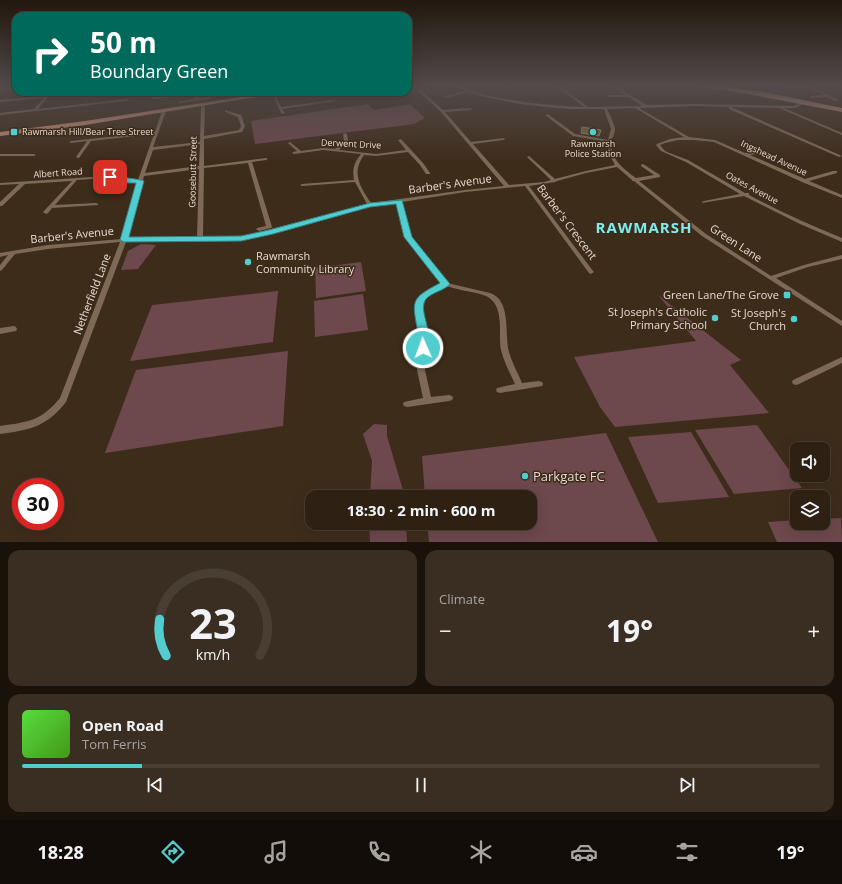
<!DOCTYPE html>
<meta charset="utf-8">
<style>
body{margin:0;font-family:"Open Sans",sans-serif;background:#3a2e22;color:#f1f3f6;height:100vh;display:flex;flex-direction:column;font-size:15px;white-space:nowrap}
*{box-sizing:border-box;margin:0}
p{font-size:13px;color:#a7a3a0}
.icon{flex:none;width:22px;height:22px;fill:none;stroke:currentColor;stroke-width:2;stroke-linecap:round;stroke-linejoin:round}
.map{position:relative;height:542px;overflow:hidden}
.panel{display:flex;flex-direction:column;gap:8px;padding:8px;background:#19120b;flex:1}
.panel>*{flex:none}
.banner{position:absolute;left:12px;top:12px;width:400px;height:84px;border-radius:12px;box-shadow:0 4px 16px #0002,0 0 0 1px #493e34;background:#00695c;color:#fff;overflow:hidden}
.fabs{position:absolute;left:790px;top:442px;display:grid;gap:8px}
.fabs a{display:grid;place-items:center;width:40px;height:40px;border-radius:8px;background:#2e2114;box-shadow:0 4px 16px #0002,0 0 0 1px #493e34;font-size:20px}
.speed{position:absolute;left:12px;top:478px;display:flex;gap:8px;font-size:20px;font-weight:700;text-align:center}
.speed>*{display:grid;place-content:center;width:52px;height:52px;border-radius:50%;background:#2e2114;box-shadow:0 4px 16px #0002,0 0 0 1px #493e34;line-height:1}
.speed .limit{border:6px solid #d22;background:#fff;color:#111}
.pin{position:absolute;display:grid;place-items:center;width:34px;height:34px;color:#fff;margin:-17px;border-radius:8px;box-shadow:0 2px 6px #0006}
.me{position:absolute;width:44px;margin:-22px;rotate:358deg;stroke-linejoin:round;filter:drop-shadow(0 0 3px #0008)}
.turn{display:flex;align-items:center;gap:14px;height:84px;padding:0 12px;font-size:18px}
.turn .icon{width:52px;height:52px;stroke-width:2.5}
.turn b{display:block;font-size:28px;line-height:34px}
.big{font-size:30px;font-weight:700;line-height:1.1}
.panel .widget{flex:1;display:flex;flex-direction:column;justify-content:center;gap:6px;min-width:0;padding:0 14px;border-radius:12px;background:#3a2e22}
.panel .dial{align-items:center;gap:0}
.dial svg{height:104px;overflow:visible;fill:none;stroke:#493e34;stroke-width:7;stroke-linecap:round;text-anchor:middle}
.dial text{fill:#f1f3f6;stroke:none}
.song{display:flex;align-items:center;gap:12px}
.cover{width:48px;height:48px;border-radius:6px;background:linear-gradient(135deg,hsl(110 70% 55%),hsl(100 70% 35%))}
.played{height:4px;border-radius:2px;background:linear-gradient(90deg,#52cdcf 15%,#493e34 15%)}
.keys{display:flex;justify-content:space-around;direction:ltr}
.heat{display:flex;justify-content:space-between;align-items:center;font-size:22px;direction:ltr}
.panel .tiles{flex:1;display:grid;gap:8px;grid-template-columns:1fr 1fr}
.widget:last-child{grid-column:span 2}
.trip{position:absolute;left:305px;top:490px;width:232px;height:40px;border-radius:12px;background:#2e2114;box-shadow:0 4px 16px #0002,0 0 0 1px #493e34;font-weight:700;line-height:40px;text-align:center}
.tabs{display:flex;height:64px;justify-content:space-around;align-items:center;background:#120d08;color:#a7a3a0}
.tabs .icon{width:28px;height:28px}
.tabs .on{color:#52cdcf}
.tabs b{font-size:18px;color:#f1f3f6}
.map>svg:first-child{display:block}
.green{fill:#6d484d}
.building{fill:#746439;stroke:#91886e}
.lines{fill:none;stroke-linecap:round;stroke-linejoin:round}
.street{fill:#7e6957;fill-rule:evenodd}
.primary{fill:#c58b76;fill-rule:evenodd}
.route{fill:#52cdcf;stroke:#358587}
.poi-dot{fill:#52cdcf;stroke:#3e2c1b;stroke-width:1.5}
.labels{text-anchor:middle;stroke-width:3;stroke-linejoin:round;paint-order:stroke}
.far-poi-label{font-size:9px;fill:#e5d9cf;stroke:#3e2c1b;text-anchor:start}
.far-street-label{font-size:9px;fill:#e5d9cf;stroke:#3e2c1b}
.street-label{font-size:11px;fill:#e5d9cf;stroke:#3e2c1b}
.poi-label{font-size:11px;fill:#e5d9cf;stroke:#3e2c1b;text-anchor:end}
.near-poi-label{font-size:13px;fill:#e5d9cf;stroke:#3e2c1b;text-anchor:start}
.district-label{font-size:15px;font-weight:bold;letter-spacing:1px;fill:#7febed;stroke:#3e2c1b}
</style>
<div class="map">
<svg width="842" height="542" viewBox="0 0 842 542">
<rect width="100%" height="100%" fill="#3e2c1b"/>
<path class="green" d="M368,104l6,6 36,-6 15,14 -11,6 -159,20 -4,-23z
M141,244l15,1 -18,24 -17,1 7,-19z
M361,262l5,29 -50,7 -1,-30z
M278,291l-5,51 -143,19 22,-56z
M363,294l5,36 -53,7 -1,-36z
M658,295l83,65 -11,5 39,48 -154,14 -15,-20 -26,-50 122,-16z
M288,351l-5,75 -178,27 31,-83z
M374,424l13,1v11l18,61h-35l2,-36 -9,-27z
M757,425l45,63 -68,6 -39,-64z
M691,432l38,65 -71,6 -30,-66z
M606,433l52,109h-229l-2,-19h103v-26h-105l-3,-41z
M841,518l1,24h-65l-9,-20 29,-2v3h26v-4z
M369,523h37l1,19h-37z"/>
<path class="building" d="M582,127l19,3 -2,6 -18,-3z"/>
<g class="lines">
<path class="street" d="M413,86h3l27,24 28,-2 1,1 -2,1 -25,2 26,30 33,-4 1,1 -2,1 -30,4 36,41 35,-3 7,-2 -23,-22 -1,-1 2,-1 26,23 31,-8 29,-6 -7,-13v-10l-35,-6 -28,-21 3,-1 27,20 33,6 3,-11 -7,-20h-34l-25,-2 -25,-3 -39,-8 -13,-4 -23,6v-2l20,-5 -8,-5c5,0 9,3 14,5 5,2 10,3 15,4 32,7 65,11 98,12l-27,-21h3l28,21 54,-1 -13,-9h-21v-2h17l-13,-9h3l32,19 48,-1 99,2 7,-4h2v2l-8,4h-11l58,25v2l-63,-27 -84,-2 -56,2 50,29 26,3 30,13 17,-2 11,5 -2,1 -10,-4 -11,2 55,24 28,-8h4v2l-28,8 33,14v3l-40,-16 -88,-40 -20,-2h-16l-13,3 -5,2 4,5 3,2 21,8 57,33h4v2c30,16 61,30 93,43v4l-42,-18 -56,-28 -42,7v-1l2,-1 36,-7 -54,-32 -25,-11 -5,-6 1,-1 13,-5 14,-2 -49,-29 -28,1c2,4 8,16 8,20 0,5 -4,10 -4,15 0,16 14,26 25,34l18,-3 -13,-9v-1l2,-1 17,11v2l-21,4 67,53 65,42 33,-11 38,-10v4l-34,8 -32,11 66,43v5l-140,-90 -68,-55h-2v-1l-15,-13 -31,6 -29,8 -2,1 -26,4 64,85 1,1 -3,2 -2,-1 -64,-87 -60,6 -63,10 9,35 36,46 43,10c22,8 14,41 19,59 3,11 9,21 13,31l17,-2 3,1 1,2 -1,2 -42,7 -3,-1 -1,-2 1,-2 18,-4c-5,-11 -11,-22 -14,-34 -3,-17 4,-42 -13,-53 -3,-2 -8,-3 -12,-4 -10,-2 -20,-4 -30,-7l-21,12 -4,10 8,30 -4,32 6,27 18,-2 3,1 1,2 -1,2 -3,1 -42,6 -3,-1 -1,-2 1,-2 19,-4 -6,-28 4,-32 -6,-30 5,-13 21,-12 -36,-46 -8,-35 -27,4 -129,35 -115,1 -60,160c-20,25 -36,28 -66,32v-8c28,-4 41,-5 60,-28l60,-156 -72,7 -33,5 -13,16 -2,1v-6l8,-10 -8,2v-4l48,-8 74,-6 16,-57h-12l-18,-4 -31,2 -22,25 41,-2 2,1v1l-46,3 -4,5 -2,1 -3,-2 1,-1 28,-30 -47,3 -23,22h-2v-4l19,-18 -19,1v-2l108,-7 18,4h12l16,-46 -63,7 -12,17h-1l-2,-1 11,-16 -16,2 -2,-1 2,-1 84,-9 7,-21 2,-1 2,1 -13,36 47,-5 1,-37 2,-1 2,1 -1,31 35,-6 2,-4 -3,-9 -13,-5v-2l16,5 4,11 -3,6 -38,7v27l62,-8 2,1 -2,1 -14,2 20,65 -1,1 -12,3 -3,-2 1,-1 9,-2 -18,-63 -44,5 -1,70 38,-1 126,-33 -12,-22 -53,4 -2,-1 2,-1 52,-4c-2,-11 0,-17 7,-26l-38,-4 -29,4 -2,-1 1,-1 4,-1 -8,-7 -1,-1 2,-1 11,9 22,-3 12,1 9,-8 -1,-7 2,-1 2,1 1,7 -9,9 37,4 30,-4 -8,-10 3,-1 22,24 7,10v1h-4l-6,-9 -12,-13 -32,4 -12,-1c-13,18 -4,32 7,48l94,-13 39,-4 -63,-74zM200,144l-1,22 -54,7 8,-23zM199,169l-2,69h-70l17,-62z
M789,86h20l30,14 -3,1 -9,-4 -17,1 -1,-1 2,-1 13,-1 -17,-8 -18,1 -2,-1z
M16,87v2l-16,2v-2z
M82,92h12l-2,1 -44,4 -10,12 89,-10 2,1 -2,1 -127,14v-2l34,-4 10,-11 -44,4v-2z
M272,93h2l7,14 53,-7 2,1 -54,8 3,4 -2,1 -2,-1z
M176,95l2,1 -1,1 -24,2 -2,-1 2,-1z
M196,95l2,1v3l12,-2 2,1 -33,5 -2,-1 18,-3 -1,-3z
M729,107h2l111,49 -3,1 -110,-48z
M0,154h34l2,1 -2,1h-34z
M14,326l2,1 1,2 -1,2 -16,3v-6z
M842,357v6l-43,21 -3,1 -3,-1 -1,-2 1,-2z"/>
<path class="primary" d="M700,86c47,0 95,13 142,22v4l-94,-18z
M274,92h13l-202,33 -85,11v-4l85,-11z"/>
</g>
<linearGradient id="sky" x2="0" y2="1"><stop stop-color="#22180f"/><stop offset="0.53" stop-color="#524b4a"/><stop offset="1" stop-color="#524b4a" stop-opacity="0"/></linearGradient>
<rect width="842" height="162" fill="url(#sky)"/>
<path class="route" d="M110,175c7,2 30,4 34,6l-15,56 112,-1 28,-6 101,-27 32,-3 10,37 38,47c-6,7 -18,8 -24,15 -9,12 10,36 1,52h-7c-3,-5 -1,-12 -2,-18 -6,-33 -8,-34 22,-50l-36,-46 -8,-33 -26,3 -97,27 -32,7 -117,1 -4,-2 16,-57h-10l-19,-4 -1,-2z"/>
<g class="poi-dot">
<rect x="10" y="128" width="8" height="8" rx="2"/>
<circle cx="593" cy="132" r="4"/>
<circle cx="248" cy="262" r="4"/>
<rect x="783" y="291" width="8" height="8" rx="2"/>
<circle cx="715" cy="318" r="4"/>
<circle cx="794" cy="319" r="4"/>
<circle cx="525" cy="476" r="4"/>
</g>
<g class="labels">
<g class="far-poi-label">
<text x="22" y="135">Rawmarsh Hill/Bear Tree Street</text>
<text x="593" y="147" text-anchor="middle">Rawmarsh<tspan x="593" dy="10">Police Station</tspan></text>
</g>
<g class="far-street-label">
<text transform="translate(351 144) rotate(3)" y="3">Derwent Drive</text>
<text transform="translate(774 158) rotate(25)" y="3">Ingshead Avenue</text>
<text transform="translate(193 172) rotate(-89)" y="3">Goosebutt Street</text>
<text transform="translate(58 173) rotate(-4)" y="3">Albert Road</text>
<text transform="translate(752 188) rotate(28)" y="3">Oates Avenue</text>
</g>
<g class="street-label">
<text transform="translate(450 184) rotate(-8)" y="4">Barber's Avenue</text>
<text transform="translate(567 222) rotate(53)" y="4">Barber's Crescent</text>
<text transform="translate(72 235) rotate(-6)" y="4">Barber's Avenue</text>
<text transform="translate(736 243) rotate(33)" y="4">Green Lane</text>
<text transform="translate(92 294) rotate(-69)" y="4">Netherfield Lane</text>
</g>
<g class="poi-label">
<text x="256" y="260" text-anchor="start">Rawmarsh<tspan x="256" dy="13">Community Library</tspan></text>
<text x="779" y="299">Green Lane/The Grove</text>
<text x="707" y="316">St Joseph's Catholic<tspan x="707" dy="13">Primary School</tspan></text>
<text x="786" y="317">St Joseph's<tspan x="786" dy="13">Church</tspan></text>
</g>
<g class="near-poi-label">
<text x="533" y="481">Parkgate FC</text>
</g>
<g class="district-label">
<text x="644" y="233">RAWMARSH</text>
</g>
</g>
</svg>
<div class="fabs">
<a><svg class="icon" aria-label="sound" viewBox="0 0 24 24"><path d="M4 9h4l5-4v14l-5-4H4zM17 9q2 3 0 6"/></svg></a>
<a><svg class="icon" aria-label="layers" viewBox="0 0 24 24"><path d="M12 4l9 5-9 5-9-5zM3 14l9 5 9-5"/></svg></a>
</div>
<div class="speed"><div class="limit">30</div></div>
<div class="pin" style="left:110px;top:177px;background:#d93025"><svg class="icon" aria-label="arrive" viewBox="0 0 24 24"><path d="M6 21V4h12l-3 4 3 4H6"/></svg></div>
<svg class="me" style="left:423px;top:348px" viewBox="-20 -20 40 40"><circle r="17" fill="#52cdcf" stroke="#fff" stroke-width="3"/><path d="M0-11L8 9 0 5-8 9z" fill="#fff"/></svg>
<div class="trip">18:30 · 2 min · 600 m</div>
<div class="banner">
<div class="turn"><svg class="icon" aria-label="right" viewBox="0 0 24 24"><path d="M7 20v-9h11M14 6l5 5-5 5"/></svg><div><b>50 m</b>Boundary Green</div></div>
</div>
</div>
<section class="panel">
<div class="tiles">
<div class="widget dial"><svg viewBox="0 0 100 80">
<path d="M14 69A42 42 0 1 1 86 69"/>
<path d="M14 69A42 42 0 0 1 9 41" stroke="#52cdcf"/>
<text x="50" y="56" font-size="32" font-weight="700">23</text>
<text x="50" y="72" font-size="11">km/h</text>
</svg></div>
<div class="widget"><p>Climate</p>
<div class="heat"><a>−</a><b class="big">19°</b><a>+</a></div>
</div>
<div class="widget">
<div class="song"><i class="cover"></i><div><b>Open Road</b><p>Tom Ferris</p></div></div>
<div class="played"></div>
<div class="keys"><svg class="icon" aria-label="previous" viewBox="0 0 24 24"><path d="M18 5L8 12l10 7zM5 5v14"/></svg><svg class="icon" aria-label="pause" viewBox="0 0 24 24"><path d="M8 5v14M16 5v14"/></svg><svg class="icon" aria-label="next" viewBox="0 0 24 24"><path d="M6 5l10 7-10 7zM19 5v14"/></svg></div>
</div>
</div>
</section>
<nav class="tabs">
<b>18:28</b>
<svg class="icon on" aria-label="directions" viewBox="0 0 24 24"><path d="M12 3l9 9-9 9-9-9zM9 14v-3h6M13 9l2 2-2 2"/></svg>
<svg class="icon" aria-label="music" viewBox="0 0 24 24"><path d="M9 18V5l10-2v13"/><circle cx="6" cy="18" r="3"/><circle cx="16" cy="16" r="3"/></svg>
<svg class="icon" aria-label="phone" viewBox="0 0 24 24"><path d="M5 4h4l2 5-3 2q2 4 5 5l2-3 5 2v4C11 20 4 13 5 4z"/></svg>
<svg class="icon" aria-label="climate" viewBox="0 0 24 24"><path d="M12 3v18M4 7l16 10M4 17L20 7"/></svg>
<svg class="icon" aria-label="car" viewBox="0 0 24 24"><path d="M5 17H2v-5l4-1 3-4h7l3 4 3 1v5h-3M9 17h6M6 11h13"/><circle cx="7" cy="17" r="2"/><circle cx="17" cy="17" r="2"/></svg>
<svg class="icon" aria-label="filters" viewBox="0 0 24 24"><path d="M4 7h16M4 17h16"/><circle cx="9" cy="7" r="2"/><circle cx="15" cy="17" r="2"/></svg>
<b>19°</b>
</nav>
